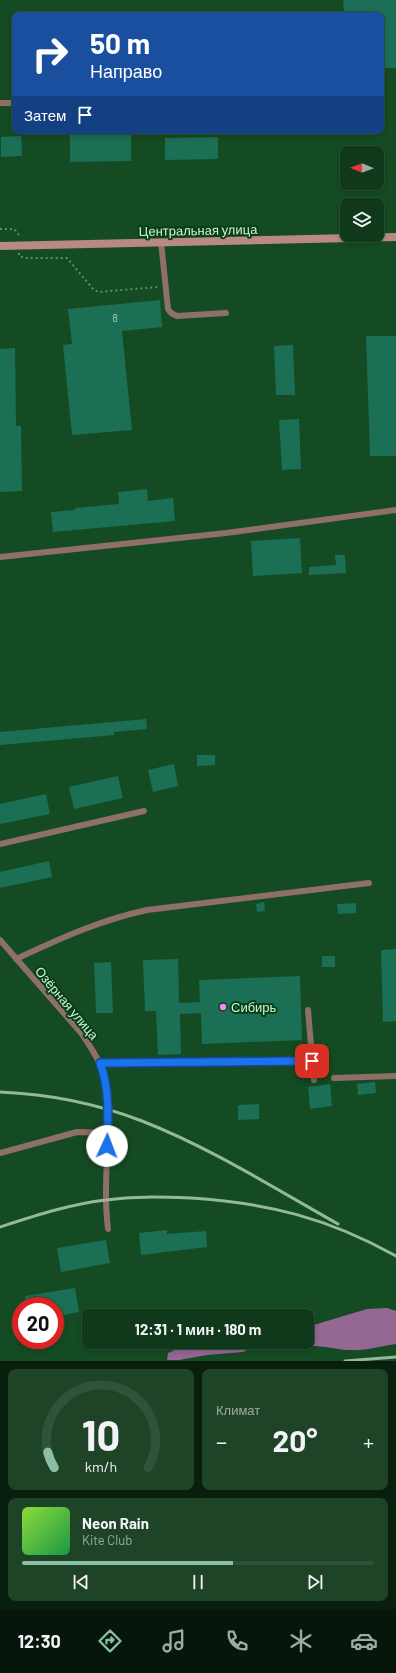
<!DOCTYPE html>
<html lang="ru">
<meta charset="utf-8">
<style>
body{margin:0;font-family:Barlow,sans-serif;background:#1e4327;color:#f1f3f6;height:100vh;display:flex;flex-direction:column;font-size:15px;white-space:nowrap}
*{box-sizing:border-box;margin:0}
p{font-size:13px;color:#9caca2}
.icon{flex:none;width:22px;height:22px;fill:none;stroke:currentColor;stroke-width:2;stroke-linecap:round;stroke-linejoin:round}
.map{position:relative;height:1361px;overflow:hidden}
.side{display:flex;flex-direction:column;gap:8px;padding:8px;background:#091f0e;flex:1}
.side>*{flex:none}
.banner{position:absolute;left:12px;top:12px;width:372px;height:122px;border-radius:8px;box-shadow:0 2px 6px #0003,0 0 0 1px #305239;background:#1a4fa0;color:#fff;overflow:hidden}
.needle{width:26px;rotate:271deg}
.fabs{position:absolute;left:340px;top:146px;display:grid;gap:8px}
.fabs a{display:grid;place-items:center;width:44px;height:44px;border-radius:8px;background:#10381a;box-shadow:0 2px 6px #0003,0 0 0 1px #305239;font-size:20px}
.speed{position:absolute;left:12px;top:1297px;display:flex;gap:8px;font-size:20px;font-weight:700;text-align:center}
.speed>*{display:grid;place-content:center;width:52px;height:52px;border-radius:50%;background:#10381a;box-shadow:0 2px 6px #0003,0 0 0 1px #305239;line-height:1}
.speed .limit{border:6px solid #d22;background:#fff;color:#111}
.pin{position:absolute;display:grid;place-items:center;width:34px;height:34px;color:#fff;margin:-17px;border-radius:8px;box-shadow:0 2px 6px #0006}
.me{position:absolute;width:44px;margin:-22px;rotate:2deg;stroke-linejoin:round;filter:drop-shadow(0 0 3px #0008)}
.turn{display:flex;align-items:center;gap:14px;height:84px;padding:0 12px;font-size:18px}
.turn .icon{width:52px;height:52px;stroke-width:2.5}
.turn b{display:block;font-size:28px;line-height:34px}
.then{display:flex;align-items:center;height:38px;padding:0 12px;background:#0003;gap:8px;font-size:15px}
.big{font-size:30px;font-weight:700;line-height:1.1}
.side .tile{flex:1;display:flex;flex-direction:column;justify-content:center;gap:6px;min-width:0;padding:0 14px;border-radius:8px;background:#1e4327}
.side .dial{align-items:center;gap:0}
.dial svg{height:104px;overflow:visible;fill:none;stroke:#305239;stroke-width:7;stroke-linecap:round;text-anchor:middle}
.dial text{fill:#f1f3f6;stroke:none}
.song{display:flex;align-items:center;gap:12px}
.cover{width:48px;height:48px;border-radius:6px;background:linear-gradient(135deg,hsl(90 70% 55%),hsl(140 70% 35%))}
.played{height:4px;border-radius:2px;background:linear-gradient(90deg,#8abfa5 60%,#305239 60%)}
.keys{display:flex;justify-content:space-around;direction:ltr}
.heat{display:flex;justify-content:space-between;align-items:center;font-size:22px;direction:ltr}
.side .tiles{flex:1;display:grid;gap:8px;grid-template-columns:1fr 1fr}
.tile:last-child{grid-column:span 2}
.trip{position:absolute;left:82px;top:1309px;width:232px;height:40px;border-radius:8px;background:#10381a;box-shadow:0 2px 6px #0003,0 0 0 1px #305239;font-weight:700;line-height:40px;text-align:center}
.dock{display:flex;height:64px;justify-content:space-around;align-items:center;background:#06160a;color:#9caca2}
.dock .icon{width:28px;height:28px}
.dock .active{color:#8abfa5}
.dock b{font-size:18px;color:#f1f3f6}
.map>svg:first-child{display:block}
.forest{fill:#956793}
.building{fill:#1a6f55}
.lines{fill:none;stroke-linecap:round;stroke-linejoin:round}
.path{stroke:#618d6a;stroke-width:2;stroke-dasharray:2 3;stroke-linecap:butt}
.lane{stroke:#8e6f6a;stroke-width:6}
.secondary{stroke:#b98982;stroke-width:8}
.rail{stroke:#94b89a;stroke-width:3}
.route-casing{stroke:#114b97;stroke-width:10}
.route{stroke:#1a73e8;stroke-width:7}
.poi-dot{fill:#f389f1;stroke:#064017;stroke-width:1.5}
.labels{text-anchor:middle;stroke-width:4;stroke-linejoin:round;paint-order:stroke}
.number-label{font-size:11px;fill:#a6d0b7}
.street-label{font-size:13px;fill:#d5f1d8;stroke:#064017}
.poi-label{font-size:13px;fill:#d5f1d8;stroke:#064017;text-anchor:start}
</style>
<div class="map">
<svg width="396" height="1361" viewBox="0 0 396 1361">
<rect width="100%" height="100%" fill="#154b22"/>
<path class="forest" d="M387,1308l9,3v33c-15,2 -31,7 -46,6 -13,0 -45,-9 -55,-1l-48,1 -4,2 -36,3 -28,5h-12l1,-7 16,-7 4,-4h119v-15l60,-18z"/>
<path class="building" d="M343,0h53v68h-15v-53h-37z
M70,131h61v30l-61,1z
M21,136l1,20 -21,1v-20z
M218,137v22l-53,1v-22z
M160,300l2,27 -40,4 10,99 -60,5 -9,-90 9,-1 -4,-35z
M366,336h30v120h-26z
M293,345l2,50h-19l-2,-49z
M15,348l1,78h5l1,65 -22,1v-143z
M299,419l2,50 -19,1 -3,-50z
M147,489l1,12 25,-3 2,23 -122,11 -2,-20 24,-2v-2l44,-4 -1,-12z
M300,538l2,35 -49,3 -2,-35z
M335,555h10l1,18 -37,2v-8l27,-2z
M146,719l1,10 -33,3v3l-114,10v-13z
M197,755h18v10l-18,1z
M174,764l4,22 -25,6 -5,-22z
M118,776l5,22 -49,11 -5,-22z
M46,794l4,20 -50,10v-20z
M49,861l3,16 -52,11v-16z
M264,902l1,9 -8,1 -1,-8z
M356,903v10l-18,1 -1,-10z
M396,949v72l-13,1 -2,-72z
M322,956h13v11h-13z
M178,959l1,44 21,-1 -1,-22 101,-4 2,64 -100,4 -1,-31 -21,1 1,40 -23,1 -2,-44h-11l-2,-51z
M111,962l2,51h-17l-2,-50z
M375,1082l1,11 -18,2 -1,-11z
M330,1084l2,22 -22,3 -2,-22z
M259,1104v15l-21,1v-15z
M167,1230v4l39,-3 1,16 -66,8 -2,-22z
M106,1240l4,23 -49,9 -4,-24z
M75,1288l4,24 -24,5v-11h-29l-1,-10z"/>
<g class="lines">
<path class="path" d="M0,229h14l4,4 1,4
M19,253v3l6,2h42l27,32 5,2 59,-5"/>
<path class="lane" d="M0,103h15
M161,242l7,67 3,4 6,3 49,-3
M0,557l226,-24 170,-23
M0,844l144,-33
M0,940l82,94c10,15 20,30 24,49 3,16 2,32 2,49 -1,32 -4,65 0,97
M16,959c43,-20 84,-39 131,-49l222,-27
M308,1010l6,70
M100,1063l212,-2
M334,1078l62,-2
M0,1153l77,-21 31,1"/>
<path class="secondary" d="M0,246l396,-9"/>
<path class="rail" d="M0,1092c48,2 98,12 142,29 69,27 132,67 196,103
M0,1227c34,-11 70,-23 106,-27 28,-4 56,-3 85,-2 77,5 137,20 205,58
M345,1361l51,-4"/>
</g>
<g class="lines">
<g class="route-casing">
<path id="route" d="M107,1146c1,-29 3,-56 -7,-83l212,-2"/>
</g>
<use href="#route" class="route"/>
</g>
<circle class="poi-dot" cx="223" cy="1007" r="4"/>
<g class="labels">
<g class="number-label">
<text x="115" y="322">8</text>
</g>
<g class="street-label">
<text transform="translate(198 230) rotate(-1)" y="5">Центральная улица</text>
<text transform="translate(67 1003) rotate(50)" y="5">Озёрная улица</text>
</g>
<g class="poi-label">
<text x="231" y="1012">Сибирь</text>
</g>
</g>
</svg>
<div class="fabs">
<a><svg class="needle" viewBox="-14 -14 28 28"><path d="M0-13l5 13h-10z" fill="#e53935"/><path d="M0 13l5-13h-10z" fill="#9caca2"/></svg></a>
<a><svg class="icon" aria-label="layers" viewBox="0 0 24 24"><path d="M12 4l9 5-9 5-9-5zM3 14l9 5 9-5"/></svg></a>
</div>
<div class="speed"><div class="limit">20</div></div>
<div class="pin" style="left:312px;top:1061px;background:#d93025"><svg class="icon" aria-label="arrive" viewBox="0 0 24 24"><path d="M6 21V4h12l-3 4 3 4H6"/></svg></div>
<svg class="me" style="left:107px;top:1146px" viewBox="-20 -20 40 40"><circle r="19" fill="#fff"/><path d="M0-13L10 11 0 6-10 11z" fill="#1a73e8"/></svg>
<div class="trip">12:31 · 1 мин · 180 m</div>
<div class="banner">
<div class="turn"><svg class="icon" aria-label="right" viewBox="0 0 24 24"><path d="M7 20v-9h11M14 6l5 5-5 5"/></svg><div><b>50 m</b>Направо</div></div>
<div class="then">Затем<svg class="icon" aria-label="arrive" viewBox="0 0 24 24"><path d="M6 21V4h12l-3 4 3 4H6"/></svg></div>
</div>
</div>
<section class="side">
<div class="tiles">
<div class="tile dial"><svg viewBox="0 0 100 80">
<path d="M14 69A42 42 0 1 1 86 69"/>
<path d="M14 69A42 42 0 0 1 9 57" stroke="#8abfa5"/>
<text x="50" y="56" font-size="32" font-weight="700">10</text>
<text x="50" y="72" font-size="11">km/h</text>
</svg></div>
<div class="tile"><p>Климат</p>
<div class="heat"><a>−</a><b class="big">20°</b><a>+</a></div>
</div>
<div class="tile">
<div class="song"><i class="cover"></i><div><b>Neon Rain</b><p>Kite Club</p></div></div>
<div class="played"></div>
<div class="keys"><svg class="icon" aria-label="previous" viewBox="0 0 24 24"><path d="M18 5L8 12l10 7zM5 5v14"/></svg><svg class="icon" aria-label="pause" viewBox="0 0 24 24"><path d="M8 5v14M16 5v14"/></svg><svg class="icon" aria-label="next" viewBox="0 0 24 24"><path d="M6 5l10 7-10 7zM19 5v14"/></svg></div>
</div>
</div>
</section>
<nav class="dock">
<b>12:30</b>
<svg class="icon active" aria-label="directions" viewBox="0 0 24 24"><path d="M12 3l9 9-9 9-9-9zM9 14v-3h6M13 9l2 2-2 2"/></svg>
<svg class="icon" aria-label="music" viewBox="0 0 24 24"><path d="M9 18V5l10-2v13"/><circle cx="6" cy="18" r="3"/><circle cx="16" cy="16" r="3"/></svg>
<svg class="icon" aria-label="phone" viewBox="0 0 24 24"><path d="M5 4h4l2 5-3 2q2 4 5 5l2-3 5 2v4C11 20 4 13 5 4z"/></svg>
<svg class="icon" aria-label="climate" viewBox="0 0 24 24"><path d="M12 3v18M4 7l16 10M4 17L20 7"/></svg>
<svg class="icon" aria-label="car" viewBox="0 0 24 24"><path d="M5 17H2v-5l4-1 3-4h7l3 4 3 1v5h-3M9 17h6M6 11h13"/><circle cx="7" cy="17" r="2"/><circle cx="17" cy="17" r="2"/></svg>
</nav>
